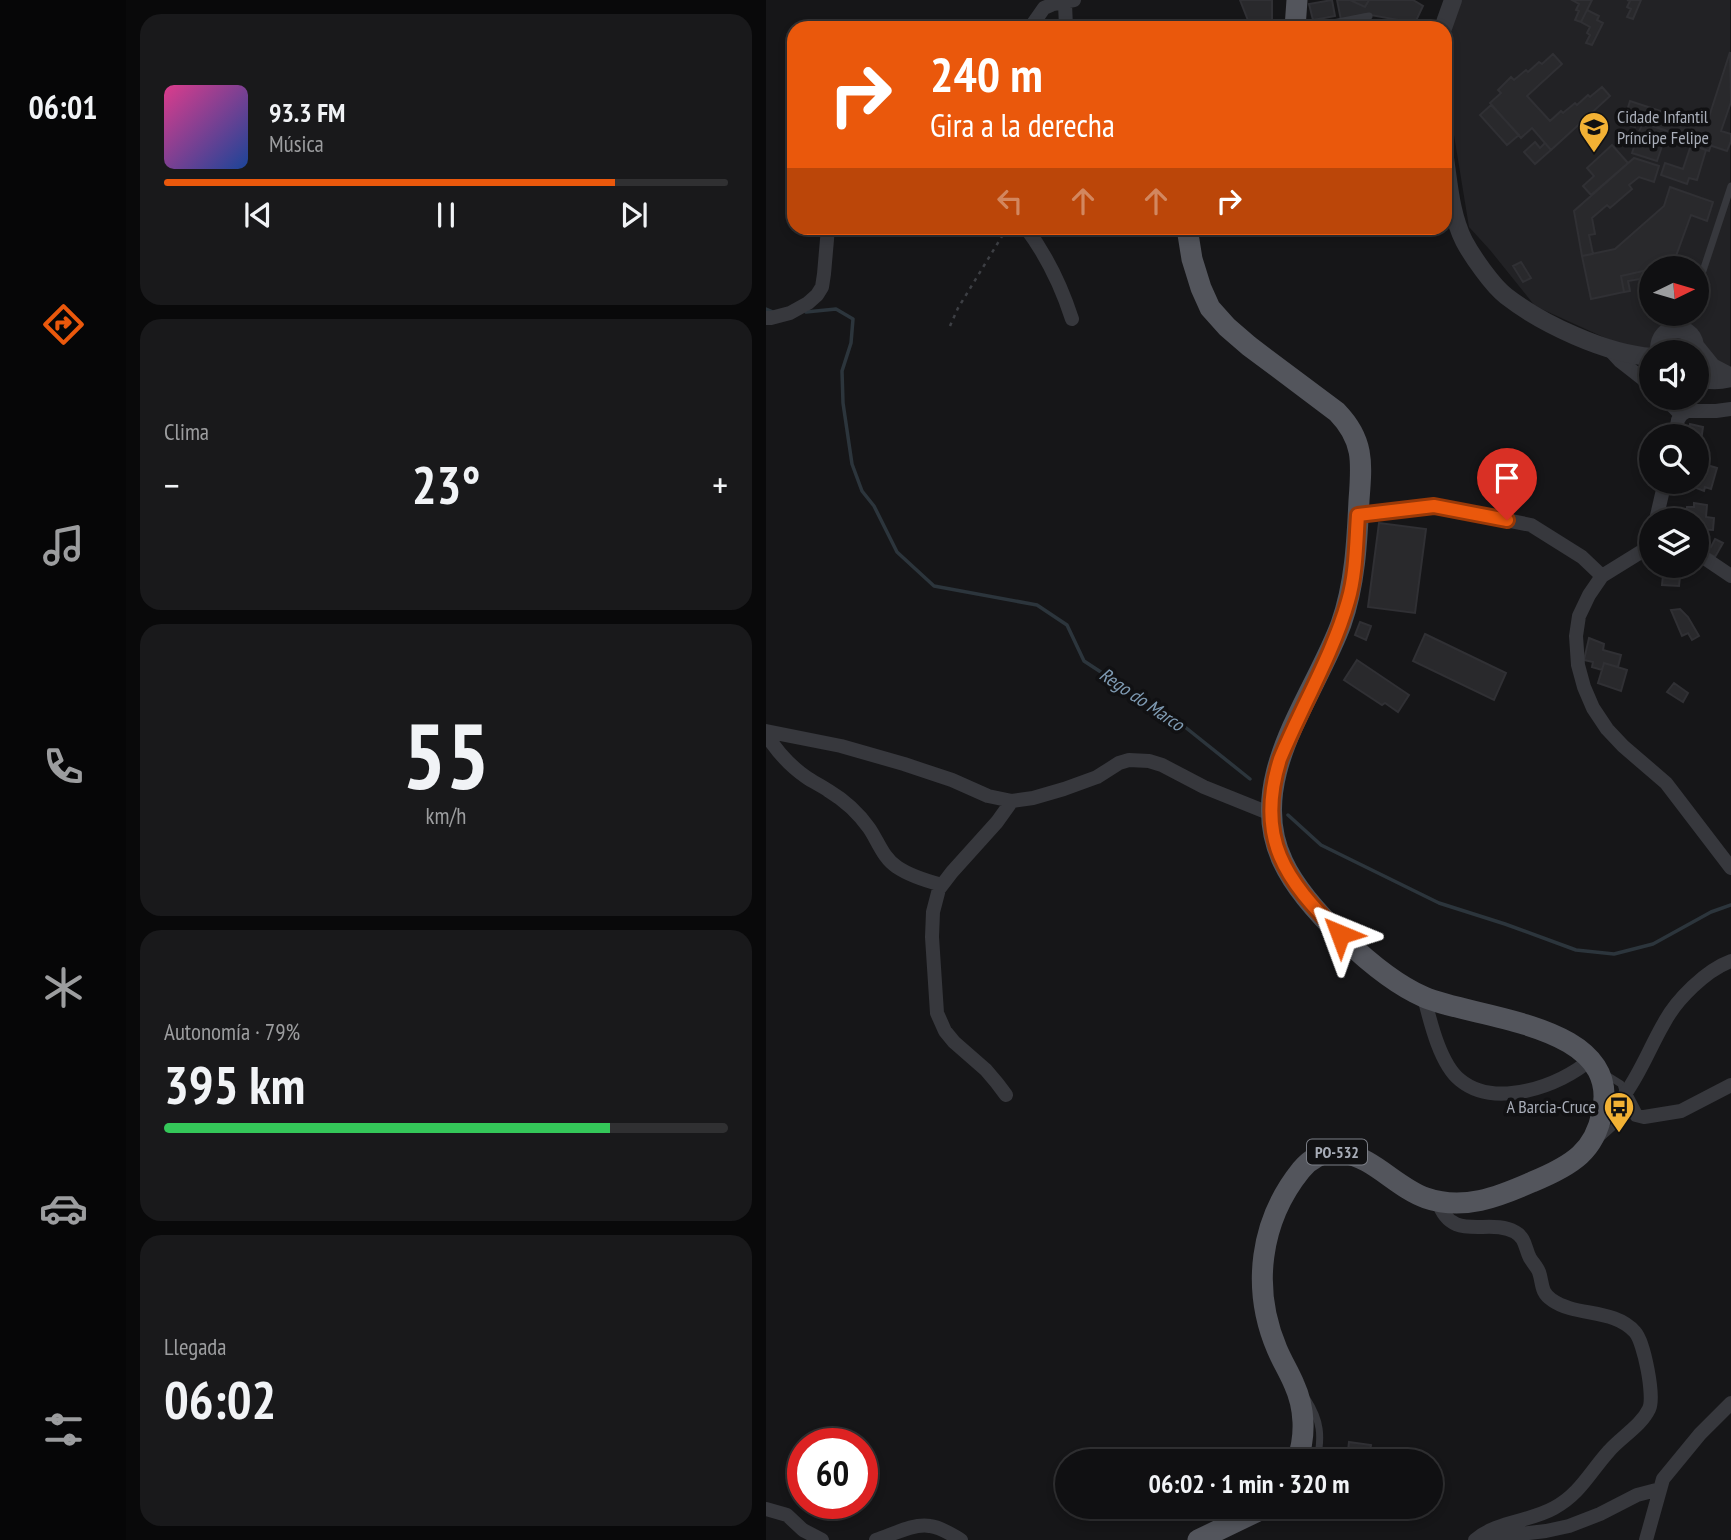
<!DOCTYPE html>
<html lang="es">
<meta charset="utf-8">
<style>
body{margin:0;font-family:"PT Sans Narrow",sans-serif;background:#19191b;color:#f1f3f6;height:100vh;display:flex;flex-direction:column;font-size:26px;white-space:nowrap}
*{box-sizing:border-box;margin:0}
p{font-size:23px;color:#9c9d9f}
.icon{flex:none;width:38px;height:38px;fill:none;stroke:currentColor;stroke-width:2;stroke-linecap:round;stroke-linejoin:round}
.map{position:relative;flex:1;overflow:hidden}
.side{display:flex;flex-direction:column;gap:14px;padding:14px;background:#09090a;width:640px}
.side>*{flex:none}
.hud{position:absolute;left:21px;top:21px;width:665px;height:214px;border-radius:21px;box-shadow:0 4px 10px #0003,0 0 0 2px #303032;background:#ea580c;color:#fff;overflow:hidden}
.needle{width:46px;rotate:85deg}
.controls{position:absolute;left:873px;top:256px;display:grid;gap:14px}
.controls a{display:grid;place-items:center;width:70px;height:70px;border-radius:50%;background:#101012;box-shadow:0 4px 10px #0003,0 0 0 2px #303032;font-size:35px}
.speed{position:absolute;left:21px;top:1428px;display:flex;gap:14px;font-size:35px;font-weight:700;text-align:center}
.speed>*{display:grid;place-content:center;width:91px;height:91px;border-radius:50%;background:#101012;box-shadow:0 4px 10px #0003,0 0 0 2px #303032;line-height:1}
.speed .limit{border:10px solid #d22;background:#fff;color:#111}
.pin{position:absolute;display:grid;place-items:center;width:60px;height:60px;color:#fff;margin:-72px -30px;border-radius:50% 50% 50% 0;rotate:-45deg;box-shadow:0 0 7px #0007}
.pin .icon{rotate:45deg}
.me{position:absolute;width:77px;margin:-38px;rotate:316deg;stroke-linejoin:round;filter:drop-shadow(0 0 5px #0008)}
.turn{display:flex;align-items:center;gap:24px;height:147px;padding:0 28px;font-size:32px}
.turn .icon{width:91px;height:91px;stroke-width:2.5}
.turn b{display:block;font-size:49px;line-height:60px}
.lanes{display:flex;align-items:center;height:66px;padding:0 28px;background:#0003;justify-content:center;gap:35px;direction:ltr}
.lanes .off{opacity:.35}
.big{font-size:52px;font-weight:800;line-height:1.1}
.side .tile{flex:1;display:flex;flex-direction:column;justify-content:center;gap:10px;min-width:0;padding:0 24px;border-radius:21px;background:#19191b}
.side .dial{align-items:center;gap:0}
.dial b{font-size:91px;line-height:1}
.song{display:flex;align-items:center;gap:21px}
.cover{width:84px;height:84px;border-radius:10px;background:linear-gradient(135deg,hsl(330 70% 55%),hsl(220 70% 35%))}
.played{height:7px;border-radius:4px;background:linear-gradient(90deg,#ea580c 80%,#303032 80%)}
.keys{display:flex;justify-content:space-around;direction:ltr}
.heat{display:flex;justify-content:space-between;align-items:center;font-size:38px;direction:ltr}
.charge{height:10px;border-radius:5px;background:linear-gradient(90deg,#34c759 79%,#303032 0)}
.trip{position:absolute;left:289px;top:1449px;width:388px;height:70px;border-radius:35px;background:#101012;box-shadow:0 4px 10px #0003,0 0 0 2px #303032;font-weight:800;line-height:70px;text-align:center}
main{display:flex;flex:1;min-height:0}
.menu{display:flex;flex-direction:column;width:126px;justify-content:space-around;align-items:center;background:#060607;color:#9c9d9f}
.menu .icon{width:49px;height:49px}
.menu .on{color:#ea580c}
.menu b{font-size:32px;color:#f1f3f6}
.map>svg:first-child{display:block}
.built{fill:#222225;fill-rule:evenodd}
.lines{fill:none;stroke-linecap:round;stroke-linejoin:round}
.stream{stroke:#2c353c;stroke-width:3.5}
.building{fill:#29292c;stroke:#303034;stroke-width:2}
.path{stroke:#3d3f44;stroke-width:2.5;stroke-dasharray:3.5 5;stroke-linecap:butt}
.service{stroke:#37383d;stroke-width:7}
.minor{stroke:#37383d;stroke-width:14}
.tertiary{stroke:#37383d;stroke-width:18}
.primary{stroke:#53555c;stroke-width:21}
.route-casing{stroke:#983908;stroke-width:18}
.route{stroke:#ea580c;stroke-width:12}
.labels{text-anchor:middle;stroke-width:7;stroke-linejoin:round;paint-order:stroke}
.shield{fill:#111113;stroke:#7b7e86;stroke-width:2}
.shield-label{font-size:16px;font-weight:bold;fill:#a8adb8}
.poi-label{font-size:18px;fill:#a8adb8;stroke:#111113;text-anchor:start}
.water-label{font-size:19px;font-style:italic;fill:#7f9bb3;stroke:#111113}
</style>
<main>
<nav class="menu">
<b>06:01</b>
<svg class="icon on" aria-label="directions" viewBox="0 0 24 24"><path d="M12 3l9 9-9 9-9-9zM9 14v-3h6M13 9l2 2-2 2"/></svg>
<svg class="icon" aria-label="music" viewBox="0 0 24 24"><path d="M9 18V5l10-2v13"/><circle cx="6" cy="18" r="3"/><circle cx="16" cy="16" r="3"/></svg>
<svg class="icon" aria-label="phone" viewBox="0 0 24 24"><path d="M5 4h4l2 5-3 2q2 4 5 5l2-3 5 2v4C11 20 4 13 5 4z"/></svg>
<svg class="icon" aria-label="climate" viewBox="0 0 24 24"><path d="M12 3v18M4 7l16 10M4 17L20 7"/></svg>
<svg class="icon" aria-label="car" viewBox="0 0 24 24"><path d="M5 17H2v-5l4-1 3-4h7l3 4 3 1v5h-3M9 17h6M6 11h13"/><circle cx="7" cy="17" r="2"/><circle cx="17" cy="17" r="2"/></svg>
<svg class="icon" aria-label="filters" viewBox="0 0 24 24"><path d="M4 7h16M4 17h16"/><circle cx="9" cy="7" r="2"/><circle cx="15" cy="17" r="2"/></svg>
</nav>
<section class="side">
<div class="tile">
<div class="song"><i class="cover"></i><div><b>93.3 FM</b><p>Música</p></div></div>
<div class="played"></div>
<div class="keys"><svg class="icon" aria-label="previous" viewBox="0 0 24 24"><path d="M18 5L8 12l10 7zM5 5v14"/></svg><svg class="icon" aria-label="pause" viewBox="0 0 24 24"><path d="M8 5v14M16 5v14"/></svg><svg class="icon" aria-label="next" viewBox="0 0 24 24"><path d="M6 5l10 7-10 7zM19 5v14"/></svg></div>
</div>
<div class="tile"><p>Clima</p>
<div class="heat"><a>−</a><b class="big">23°</b><a>+</a></div>
</div>
<div class="tile dial"><b>55</b><p>km/h</p></div>
<div class="tile"><p>Autonomía · 79%</p><b class="big">395 km</b><div class="charge"></div></div>
<div class="tile"><p>Llegada</p><b class="big">06:02</b></div>
</section>
<div class="map">
<svg width="965" height="1540" viewBox="0 0 965 1540">
<rect width="100%" height="100%" fill="#161618"/>
<path class="built" d="M694,0h270v368l-18,7 -15,-10v-13h-42l-43,-11 -77,-35 -45,-56 -21,-23 -24,-147v-19l10,-49zM886,268h45v45h-45z"/>
<g class="lines">
<path class="stream" d="M0,309l7,3
M40,312l30,-3 17,10 -2,24 -9,28 1,32 9,61 10,27 12,15 23,46 37,34 103,19 30,20 17,36 101,66 65,52
M522,815l33,30 118,58 66,21 71,26 38,4 39,-10 58,-32 20,-7"/>
</g>
<path class="building" d="M474,0h32v28h-21z
M566,0l3,16 -22,4 -4,-16z
M571,0h13l15,7 4,-7h44l10,6 -8,17 -50,-9 -24,6z
M584,0h19l-4,7z
M806,0h20l-11,22 -6,-2 4,-9 -3,-1 3,-6z
M861,0h14l-8,19 -6,-2 4,-8 -4,-2 3,-6z
M821,10l12,6 -2,4 6,3 -11,22 -6,-2 4,-8 -3,-2 3,-6 -9,-5z
M964,52l1,50 -10,29 10,3v7l-4,10 -102,-34 5,-16 76,25z
M787,54l9,10 -35,32 23,25 11,-10 2,2 12,-10 2,2 11,-10 2,2 12,-10 8,9 -59,54 -19,-22 -11,10 -31,-35 11,-10 -3,-3 13,-13 3,3 12,-10 2,2 11,-10 3,2z
M725,105l28,30 -12,10 -27,-30z
M859,117l12,4 -2,6 -12,-4z
M877,122l22,8 -3,9 -23,-7z
M873,132l25,8 -7,21 -25,-8z
M926,139l19,6 -2,6 -18,-6z
M769,142l5,6 5,-5 6,7 -16,14 -11,-12z
M846,145l16,18 -37,32 -8,-9 11,-10 -7,-8z
M925,145l15,5 -9,30 -8,-2 -2,6 -26,-9 4,-12 18,6z
M868,158l25,8 -5,16 -15,-5 -10,8 3,4 -22,19 -3,-3 -15,13 3,16 -6,1 4,19 -11,2 -8,-45z
M904,187l43,15 -6,19 -16,-6 -15,41 5,6 -6,6h-23v1l-31,7 3,16 -33,7 -9,-43 33,-7 49,-43z
M755,262l10,16 -8,4 -10,-16z
M886,269v8l-24,4 2,10 -6,1 -3,-16z
M924,424l13,3 -2,14 -4,-1v-4h-9z
M931,462l20,6 -6,21 -6,-2 -1,4 -13,-5 1,-3 -6,-2h11z
M928,503l13,2 -1,12 8,1 -1,12 -16,-1v-9h-11l1,-13h7z
M613,523l47,6 -11,84 -47,-6z
M949,539l8,4 -8,14 -11,-6 4,-6 3,2z
M898,565l17,2 -2,19 -17,-1z
M914,609l8,8 11,19 -7,4 -4,-7 -6,3 -11,-26z
M594,622l11,4 -5,14 -11,-5z
M659,634l81,39 -12,27 -81,-39z
M823,638l15,6 -1,6 18,5 -3,12 -14,-4 -2,7 -10,-3 1,-5 -9,-2z
M591,660l52,35 -11,17 -13,-9 -3,2 -38,-25z
M838,663l23,7 -6,21 -23,-8z
M908,683l14,10 -5,9 -16,-10z
M583,1442l22,3 -3,16h-20l1,-2h-2z"/>
<g class="lines">
<path class="path" d="M609,20l16,8
M184,326l8,-18 49,-80"/>
<path class="service" d="M541,28l62,-12
M931,289l34,-103
M917,329l5,-16
M835,1138c21,-18 29,-26 20,-54l-16,-10
M541,1399c14,22 15,37 10,62"/>
<path class="minor" d="M299,3l1,25
M264,28l14,-20 9,-4 21,-4
M260,228c21,28 35,57 46,91
M0,318h5l19,-5 18,-10 9,-8 5,-8 2,-13 4,-46
M843,349l11,12 32,25
M898,397l17,18
M909,436l3,-16 3,-5 6,-4h29l15,-2
M592,515l77,-9 96,19 51,32 20,19
M890,520l9,-39
M886,536l-8,14 -42,26 -13,19 -10,21 -3,20 2,29 6,22 9,21 14,21 16,17 43,37 65,85
M931,553l34,23
M0,731l75,15 63,18 48,16 36,16 24,5 21,-3 31,-9 33,-12 22,-14 10,-3 20,1 13,4 42,22 67,27
M0,734c10,16 24,32 40,43 7,5 16,9 23,14 15,9 30,23 40,37 9,13 14,30 28,39 13,9 30,14 45,18
M965,961c-25,9 -55,39 -67,62 -14,24 -23,49 -39,71l11,21 8,2 37,-6 50,-26
M658,997c6,24 16,67 36,83 35,29 100,6 130,-20
M240,1095l-9,-12 -11,-13 -32,-28 -9,-11 -8,-18 -5,-76 1,-25 6,-23 13,-17 45,-50 15,-21
M672,1201c13,43 51,16 77,31 11,6 10,17 15,26 3,5 7,9 9,14 4,11 1,20 13,28 24,17 62,8 83,32 9,10 20,65 14,77 -8,17 -28,28 -40,42 -19,21 -29,43 -55,57 -25,14 -57,13 -79,32
M0,1509l21,6 16,15 19,10
M712,1539l68,-8 23,-5 31,-12 37,-19 23,-6
M110,1540c16,-5 37,-17 54,-14 11,1 22,9 31,14
M880,1540l17,-61 37,-45 31,-31"/>
<path class="tertiary" d="M677,28l10,-28
M679,158c4,27 6,57 19,83 8,15 28,44 42,55 36,28 100,58 146,61
M929,346l17,21 19,10
M893,352c-2,-31 39,-30 36,0
M931,376c11,6 22,5 34,2"/>
<path class="primary" d="M529,28l2,-28
M421,228l5,31 9,29 9,20 17,19 22,19 88,66c27,28 25,50 22,88 -2,42 -4,85 -18,124 -28,75 -97,156 -58,238 21,45 95,115 141,135 54,23 199,26 178,116 -3,15 -10,31 -22,42 -13,12 -31,20 -48,27 -34,15 -69,29 -106,16 -29,-10 -53,-41 -83,-45 -17,-3 -31,4 -42,17 -41,51 -50,118 -24,179 5,12 12,23 17,35 11,24 12,52 3,77
M432,1540l58,-28 8,-5"/>
</g>
<g class="lines">
<g class="route-casing">
<path id="route" d="M574,934c-55,-54 -85,-96 -60,-175 21,-51 53,-105 68,-158 8,-27 8,-57 10,-86l76,-9 73,14"/>
</g>
<use href="#route" class="route"/>
</g>
<defs>
<g id="school-pin" transform="scale(1.575)"><path d="M0 17L-7.5 6A9.5 9.5 0 1 1 7.5 6Z" fill="#f2b134" stroke="#111113"/><path d="M0-5L7-2L0 1L-7-2ZM-4 1L0 2.5L4 1V4Q0 6-4 4Z" fill="#111"/></g>
<g id="bus-pin" transform="scale(1.575)"><path d="M0 17L-7.5 6A9.5 9.5 0 1 1 7.5 6Z" fill="#f2b134" stroke="#111113"/><path d="M-5-6H5V4H4V6H2V4H-2V6H-4V4H-5ZM-3.5-4V0h7V-4ZM-3.5 1.2v1.5H-2V1.2ZM2 1.2v1.5H3.5V1.2Z" fill="#111"/></g>
</defs>
<g fill-rule="evenodd">
<use href="#school-pin" x="828" y="127"/>
<use href="#bus-pin" x="853" y="1107"/>
</g>
<g class="labels">
<rect class="shield" x="541" y="1139.5" width="60" height="25" rx="5"/>
<g class="shield-label">
<text x="571" y="1158">PO-532</text>
</g>
<g class="poi-label">
<text x="851" y="123">Cidade Infantil<tspan x="851" dy="21">Príncipe Felipe</tspan></text>
<text x="830" y="1113" text-anchor="end">A Barcia-Cruce</text>
</g>
<g class="water-label">
<text transform="translate(376 699) rotate(34)" y="7">Rego do Marco</text>
</g>
</g>
</svg>
<div class="controls">
<a><svg class="needle" viewBox="-14 -14 28 28"><path d="M0-13l5 13h-10z" fill="#e53935"/><path d="M0 13l5-13h-10z" fill="#9c9d9f"/></svg></a>
<a><svg class="icon" aria-label="sound" viewBox="0 0 24 24"><path d="M4 9h4l5-4v14l-5-4H4zM17 9q2 3 0 6"/></svg></a>
<a><svg class="icon" aria-label="search" viewBox="0 0 24 24"><circle cx="10" cy="10" r="6"/><path d="M15 15l6 6"/></svg></a>
<a><svg class="icon" aria-label="layers" viewBox="0 0 24 24"><path d="M12 4l9 5-9 5-9-5zM3 14l9 5 9-5"/></svg></a>
</div>
<div class="speed"><div class="limit">60</div></div>
<div class="pin" style="left:741px;top:520px;background:#d93025"><svg class="icon" aria-label="arrive" viewBox="0 0 24 24"><path d="M6 21V4h12l-3 4 3 4H6"/></svg></div>
<svg class="me" style="left:574px;top:934px" viewBox="-20 -20 40 40"><path d="M0-17L14 15 0 8-14 15z" fill="#ea580c" stroke="#fff" stroke-width="4"/></svg>
<div class="trip">06:02 · 1 min · 320 m</div>
<div class="hud">
<div class="turn"><svg class="icon" aria-label="right" viewBox="0 0 24 24"><path d="M7 20v-9h11M14 6l5 5-5 5"/></svg><div><b>240 m</b>Gira a la derecha</div></div>
<div class="lanes"><svg class="icon off" aria-label="left" viewBox="0 0 24 24"><path d="M17 20v-9H6M10 6l-5 5 5 5"/></svg><svg class="icon off" aria-label="ahead" viewBox="0 0 24 24"><path d="M12 20V5M6 11l6-6 6 6"/></svg><svg class="icon off" aria-label="ahead" viewBox="0 0 24 24"><path d="M12 20V5M6 11l6-6 6 6"/></svg><svg class="icon" aria-label="right" viewBox="0 0 24 24"><path d="M7 20v-9h11M14 6l5 5-5 5"/></svg></div>
</div>
</div>
</main>
